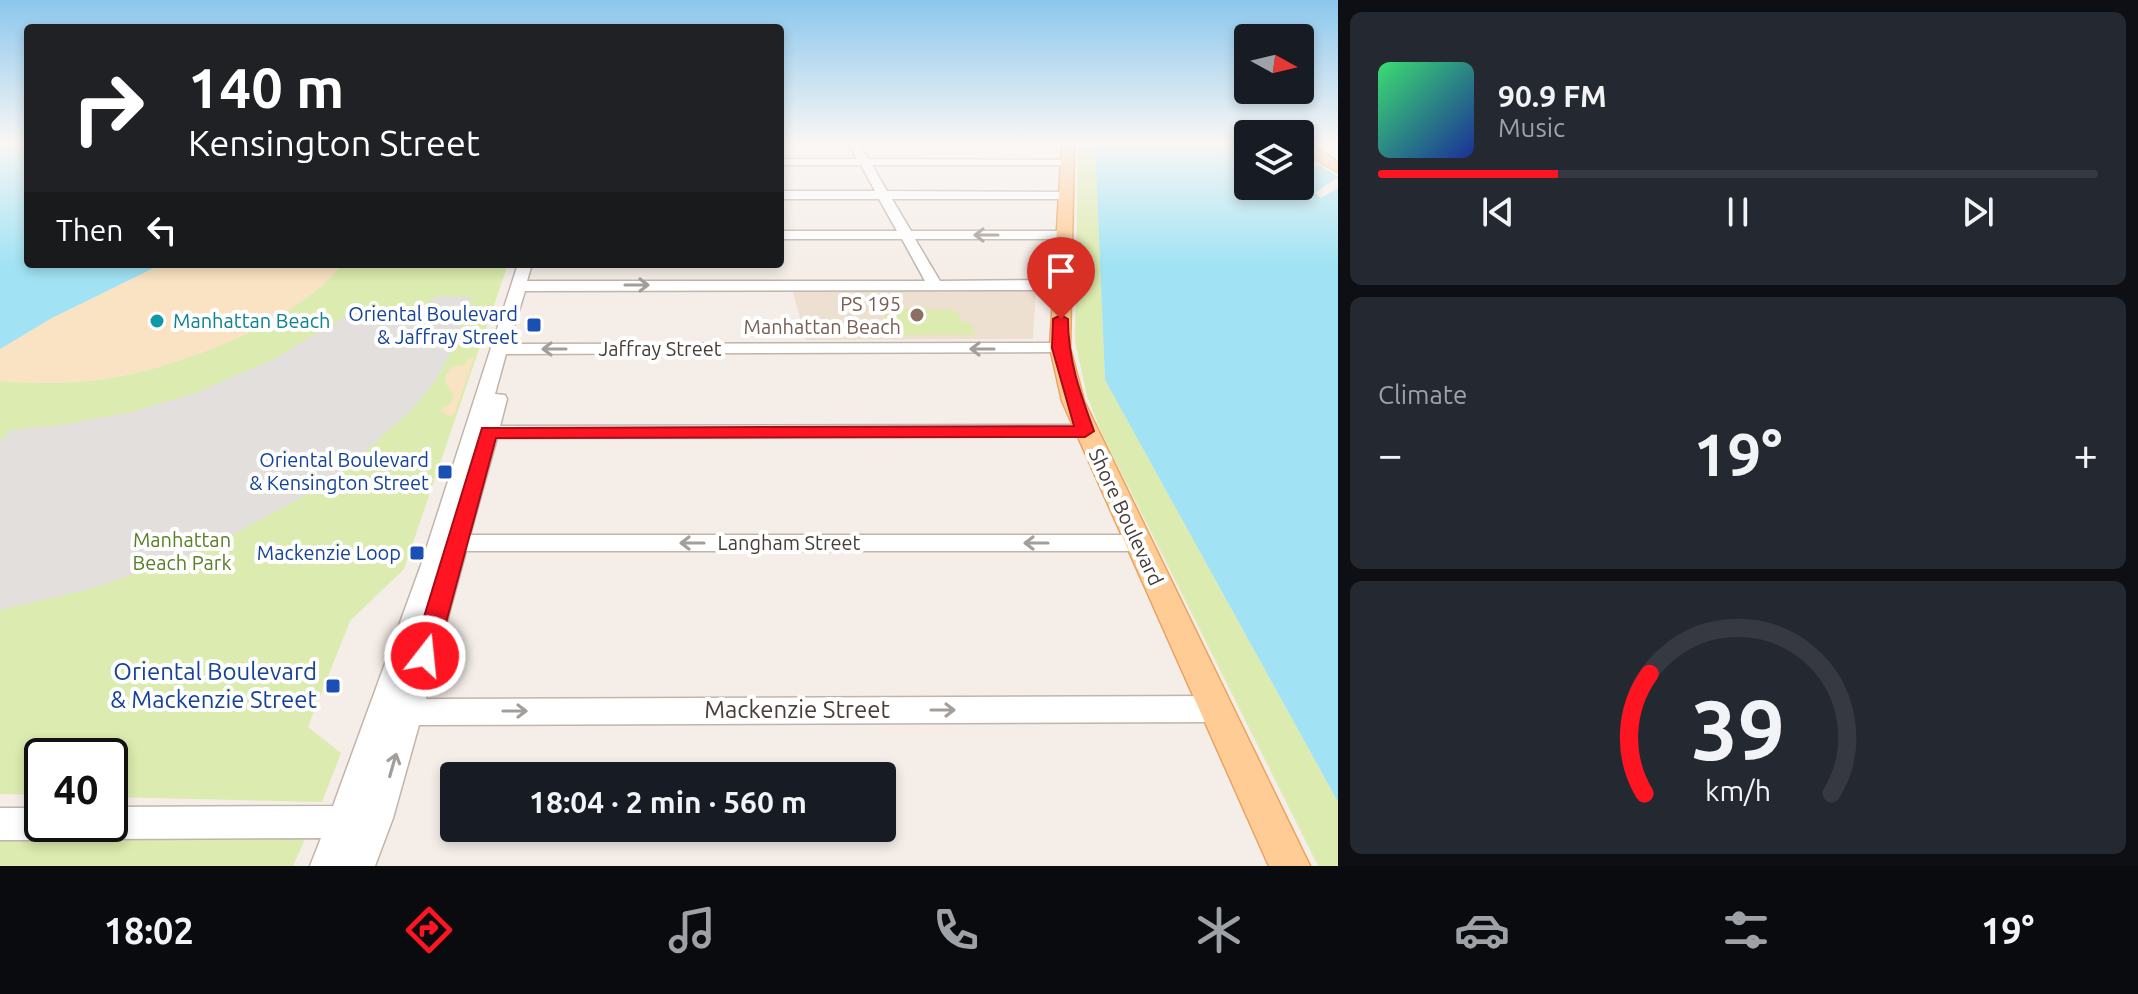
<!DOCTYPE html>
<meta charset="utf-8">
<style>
body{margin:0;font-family:Ubuntu,sans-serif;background:#242831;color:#f1f3f6;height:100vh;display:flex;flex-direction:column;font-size:30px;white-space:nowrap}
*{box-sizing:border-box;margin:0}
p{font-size:26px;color:#9ea1a6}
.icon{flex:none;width:44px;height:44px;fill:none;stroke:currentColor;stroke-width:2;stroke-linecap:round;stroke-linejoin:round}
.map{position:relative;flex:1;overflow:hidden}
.panel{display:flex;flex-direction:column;gap:12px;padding:12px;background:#0d0f14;width:800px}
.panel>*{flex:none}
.guide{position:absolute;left:24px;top:24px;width:760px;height:244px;border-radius:8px;box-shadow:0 4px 12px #0003;background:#202124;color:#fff;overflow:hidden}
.needle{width:52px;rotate:98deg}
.fabs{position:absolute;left:1234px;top:24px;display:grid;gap:16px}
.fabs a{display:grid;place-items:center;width:80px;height:80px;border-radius:8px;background:#171b24;box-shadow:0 4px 12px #0003;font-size:40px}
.speed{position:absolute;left:24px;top:738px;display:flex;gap:16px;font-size:40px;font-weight:700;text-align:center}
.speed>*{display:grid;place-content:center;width:104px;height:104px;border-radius:50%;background:#171b24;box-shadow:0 4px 12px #0003;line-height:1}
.speed .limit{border:4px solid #111;border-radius:12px;background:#fff;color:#111}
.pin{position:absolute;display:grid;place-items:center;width:68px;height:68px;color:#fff;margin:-82px -34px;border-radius:50% 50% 50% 0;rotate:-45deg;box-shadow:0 0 8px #0007}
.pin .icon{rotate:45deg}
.me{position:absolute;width:88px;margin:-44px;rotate:16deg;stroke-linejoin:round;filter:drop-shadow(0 0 6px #0008)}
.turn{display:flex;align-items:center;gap:28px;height:168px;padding:0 32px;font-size:36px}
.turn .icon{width:104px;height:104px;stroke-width:2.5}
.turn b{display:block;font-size:56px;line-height:68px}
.then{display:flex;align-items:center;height:76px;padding:0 32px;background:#0003;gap:16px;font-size:30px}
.big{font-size:60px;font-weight:700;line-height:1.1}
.panel .widget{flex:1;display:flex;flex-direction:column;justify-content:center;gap:12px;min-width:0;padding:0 28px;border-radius:12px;background:#242831}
.panel .dial{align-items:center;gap:0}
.dial svg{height:208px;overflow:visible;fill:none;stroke:#363941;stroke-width:7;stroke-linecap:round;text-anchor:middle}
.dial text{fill:#f1f3f6;stroke:none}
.song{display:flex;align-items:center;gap:24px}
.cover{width:96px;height:96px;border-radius:12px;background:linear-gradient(135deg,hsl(140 70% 55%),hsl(230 70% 35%))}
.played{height:8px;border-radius:4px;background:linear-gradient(90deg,#ff1421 25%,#363941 25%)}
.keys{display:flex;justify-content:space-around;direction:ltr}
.heat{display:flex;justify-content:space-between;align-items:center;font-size:44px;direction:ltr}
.trip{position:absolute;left:440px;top:762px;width:456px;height:80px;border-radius:8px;background:#171b24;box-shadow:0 4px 12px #0003;font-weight:700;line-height:80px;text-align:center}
.tab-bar{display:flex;height:128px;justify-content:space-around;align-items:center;background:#090b0e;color:#9ea1a6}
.tab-bar .icon{width:56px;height:56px}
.tab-bar .on{color:#ff1421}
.tab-bar b{font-size:36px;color:#f1f3f6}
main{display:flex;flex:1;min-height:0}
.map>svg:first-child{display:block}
.education{fill:#eee0d1}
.green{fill:#dcebaf}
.sand{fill:#fae3c2}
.parking{fill:#e3dfdd}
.water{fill:#a1e3f4}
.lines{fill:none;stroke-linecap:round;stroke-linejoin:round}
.minor-casing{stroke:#c1b4aa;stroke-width:3}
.major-casing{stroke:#eaa460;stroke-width:3}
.minor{fill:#fff;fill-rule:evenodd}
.major{fill:#ffcc96;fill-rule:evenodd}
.oneway{stroke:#a49e9a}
.route{fill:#ff1421;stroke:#a60d15;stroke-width:2}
.education-dot{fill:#8d6e63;stroke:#fff;stroke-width:3}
.culture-dot{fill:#0f9aa8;stroke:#fff;stroke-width:3}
.transit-dot{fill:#1a4fb4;stroke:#fff;stroke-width:3}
.labels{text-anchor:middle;stroke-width:8;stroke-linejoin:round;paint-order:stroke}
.education-label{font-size:20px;fill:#785e54;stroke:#fff;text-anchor:end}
.transit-label{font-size:20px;fill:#164399;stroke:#fff;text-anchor:end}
.culture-label{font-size:20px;fill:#0d838f;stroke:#fff;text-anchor:start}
.street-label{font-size:20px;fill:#483d36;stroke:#fff}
.park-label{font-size:20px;fill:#597e26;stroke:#fff}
.near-transit-label{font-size:24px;fill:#164399;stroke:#fff;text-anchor:end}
.near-street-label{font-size:24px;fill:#483d36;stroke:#fff}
</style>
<main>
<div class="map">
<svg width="1338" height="866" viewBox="0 0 1338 866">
<rect width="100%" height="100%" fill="#f5eee8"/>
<path class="education" d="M792,289l244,1 -3,49 -227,1z"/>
<path class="green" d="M1078,144h17l10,236 233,422v64h-20l-215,-430 -16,-40 -12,-55z
M342,264h166l-104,305 -54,52 -42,106 33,26 -19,49 -212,-5v-41h-68v39l-42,-1v-413c35,2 69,3 104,-2 71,-10 193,-56 238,-115z
M881,307l75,3 6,11 8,2 7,12h-85z
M306,837l-13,29h-293v-28z"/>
<path class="sand" d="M162,264h180c-45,59 -167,105 -238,115 -35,5 -69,4 -104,2v-32l52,-31z
M474,358l-19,54 -4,4 -12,-5 12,-8 3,-8 -8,-11 -1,-8 8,-9 12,-2 3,-6z"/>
<path class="parking" d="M438,296l34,1 -20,53 -17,31 -23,28 -60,55 -37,26 -83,45 -50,23 -88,30 -94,22v-168l10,-12 51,-5 71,-13 66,-20 76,-33 87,-52 58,3z"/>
<path class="water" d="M0,144h28v120h134l-110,54 -52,31z
M1095,144h153v42h52v-10l20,-11 18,12 -23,16 6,5 17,-10v614l-233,-422z"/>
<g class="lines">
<g class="minor-casing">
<path id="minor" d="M849,144h10l9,15 203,1 2,2 -6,3h-195l15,26 183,1v6l-4,1h-174l19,32h153l7,4 -7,4h-149l25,42 121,-1 8,5 -8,5 -536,1 -16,53 551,-1 9,5 -3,4 -560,2 -11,40 10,1 2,4 -7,27 585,-1 10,6 -3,4 -595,3 -27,97h668l8,2 4,6 -4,6 -8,2h-672l-40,148 791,-3 10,4 4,9 -4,9 -10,4 -798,3 -26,93 -18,48h-65l11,-28 -211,1 -12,-5 -4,-10h16v-17l223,-1 88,-241 97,-301h14l-5,17h398l-23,-42h-122v-8h117l-18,-32h-99v-8h95l-14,-26h-81v-6h77z
M0,808h42v16h16l-4,11 -12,5h-42z"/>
</g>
<g class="major-casing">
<path id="major" d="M1062,144h12l-4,204 14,53 226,465h-41l-207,-465 -12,-53z
M1300,144h8l30,18v10l-38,-22z"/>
</g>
<use href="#minor" class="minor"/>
<use href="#major" class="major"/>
</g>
<defs><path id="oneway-shaft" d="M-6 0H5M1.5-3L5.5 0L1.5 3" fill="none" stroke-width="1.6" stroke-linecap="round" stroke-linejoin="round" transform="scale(2)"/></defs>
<g class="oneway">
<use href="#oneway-shaft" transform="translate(986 235) rotate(180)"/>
<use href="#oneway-shaft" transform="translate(637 285)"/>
<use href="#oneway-shaft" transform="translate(554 349) rotate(180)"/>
<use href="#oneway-shaft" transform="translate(982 349) rotate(180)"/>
<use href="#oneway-shaft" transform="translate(692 543) rotate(180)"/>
<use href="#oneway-shaft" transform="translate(1036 543) rotate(180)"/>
<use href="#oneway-shaft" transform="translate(943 710)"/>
<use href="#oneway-shaft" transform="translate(515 711)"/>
<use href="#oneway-shaft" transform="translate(393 765) rotate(-74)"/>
</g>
<linearGradient id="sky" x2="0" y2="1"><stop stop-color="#8bc7ed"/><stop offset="0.54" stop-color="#faf7f5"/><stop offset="1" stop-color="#faf7f5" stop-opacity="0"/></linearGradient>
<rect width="1338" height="265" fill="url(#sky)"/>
<path class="route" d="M1061,315l7,4c0,41 12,74 26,112l-9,6 -589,1 -59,218 -3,7 -9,3 -9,-3 -4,-7 70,-228 592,-2 -22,-78 1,-29z"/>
<circle class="education-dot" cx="917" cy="315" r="8"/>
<circle class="culture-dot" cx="157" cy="321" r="8"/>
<g class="transit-dot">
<rect x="526" y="317" width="16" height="16" rx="4"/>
<rect x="437" y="464" width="16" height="16" rx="4"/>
<rect x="409" y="545" width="16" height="16" rx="4"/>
<rect x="325" y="678" width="16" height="16" rx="4"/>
</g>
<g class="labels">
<g class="education-label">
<text x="901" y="311">PS 195<tspan x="901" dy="23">Manhattan Beach</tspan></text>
</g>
<g class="transit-label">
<text x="518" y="321">Oriental Boulevard<tspan x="518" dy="23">&amp; Jaffray Street</tspan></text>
<text x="429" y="467">Oriental Boulevard<tspan x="429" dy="23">&amp; Kensington Street</tspan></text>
<text x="401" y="560">Mackenzie Loop</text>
</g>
<g class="culture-label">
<text x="173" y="328">Manhattan Beach</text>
</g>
<g class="street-label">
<text x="660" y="356">Jaffray Street</text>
<text transform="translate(1126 517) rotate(65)" y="7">Shore Boulevard</text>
<text x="789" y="550">Langham Street</text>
</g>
<g class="park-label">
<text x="182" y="547">Manhattan<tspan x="182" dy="23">Beach Park</tspan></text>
</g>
<g class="near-transit-label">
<text x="317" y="680">Oriental Boulevard<tspan x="317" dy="28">&amp; Mackenzie Street</tspan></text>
</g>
<g class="near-street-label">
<text x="797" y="718">Mackenzie Street</text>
</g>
</g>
</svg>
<div class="fabs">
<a><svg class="needle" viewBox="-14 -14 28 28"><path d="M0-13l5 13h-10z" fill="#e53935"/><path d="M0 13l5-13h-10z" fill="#9ea1a6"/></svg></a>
<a><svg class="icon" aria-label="layers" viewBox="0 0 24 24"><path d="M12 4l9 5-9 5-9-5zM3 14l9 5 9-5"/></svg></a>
</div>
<div class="speed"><div class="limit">40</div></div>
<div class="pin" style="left:1061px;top:319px;background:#d93025"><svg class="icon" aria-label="arrive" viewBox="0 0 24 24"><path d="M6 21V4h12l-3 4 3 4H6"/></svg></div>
<svg class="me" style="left:425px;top:656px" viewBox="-20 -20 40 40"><circle r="17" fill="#ff1421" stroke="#fff" stroke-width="3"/><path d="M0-11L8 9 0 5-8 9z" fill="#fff"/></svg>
<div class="trip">18:04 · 2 min · 560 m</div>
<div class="guide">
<div class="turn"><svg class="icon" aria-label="right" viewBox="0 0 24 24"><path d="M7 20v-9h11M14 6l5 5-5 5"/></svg><div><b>140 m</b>Kensington Street</div></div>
<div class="then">Then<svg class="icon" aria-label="left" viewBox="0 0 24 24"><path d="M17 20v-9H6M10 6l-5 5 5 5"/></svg></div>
</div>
</div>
<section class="panel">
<div class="widget">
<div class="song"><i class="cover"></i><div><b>90.9 FM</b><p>Music</p></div></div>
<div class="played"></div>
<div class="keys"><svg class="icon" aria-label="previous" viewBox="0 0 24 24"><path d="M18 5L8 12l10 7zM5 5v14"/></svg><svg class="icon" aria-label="pause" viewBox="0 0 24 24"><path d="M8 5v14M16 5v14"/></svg><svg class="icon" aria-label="next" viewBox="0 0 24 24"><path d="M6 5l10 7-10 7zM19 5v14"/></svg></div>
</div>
<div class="widget"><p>Climate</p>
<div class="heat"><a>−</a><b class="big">19°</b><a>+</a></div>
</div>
<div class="widget dial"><svg viewBox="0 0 100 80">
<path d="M14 69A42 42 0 1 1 86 69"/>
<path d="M14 69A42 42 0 0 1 16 23" stroke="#ff1421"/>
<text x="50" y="56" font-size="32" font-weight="700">39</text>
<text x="50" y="72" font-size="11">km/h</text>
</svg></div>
</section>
</main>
<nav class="tab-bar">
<b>18:02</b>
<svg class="icon on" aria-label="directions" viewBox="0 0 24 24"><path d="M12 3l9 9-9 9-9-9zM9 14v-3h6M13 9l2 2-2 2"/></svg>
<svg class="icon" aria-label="music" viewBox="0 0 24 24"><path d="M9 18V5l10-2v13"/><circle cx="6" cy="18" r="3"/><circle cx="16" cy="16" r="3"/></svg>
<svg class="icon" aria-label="phone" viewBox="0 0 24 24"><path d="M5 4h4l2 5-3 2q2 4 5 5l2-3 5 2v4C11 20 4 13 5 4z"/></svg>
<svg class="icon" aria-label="climate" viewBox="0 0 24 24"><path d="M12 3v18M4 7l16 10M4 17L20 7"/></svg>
<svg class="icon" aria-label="car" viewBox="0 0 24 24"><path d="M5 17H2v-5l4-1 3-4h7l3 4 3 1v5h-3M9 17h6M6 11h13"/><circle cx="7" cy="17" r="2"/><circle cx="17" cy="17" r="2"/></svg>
<svg class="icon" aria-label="filters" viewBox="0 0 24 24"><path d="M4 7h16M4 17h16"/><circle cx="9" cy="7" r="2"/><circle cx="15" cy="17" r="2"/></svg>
<b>19°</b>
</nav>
